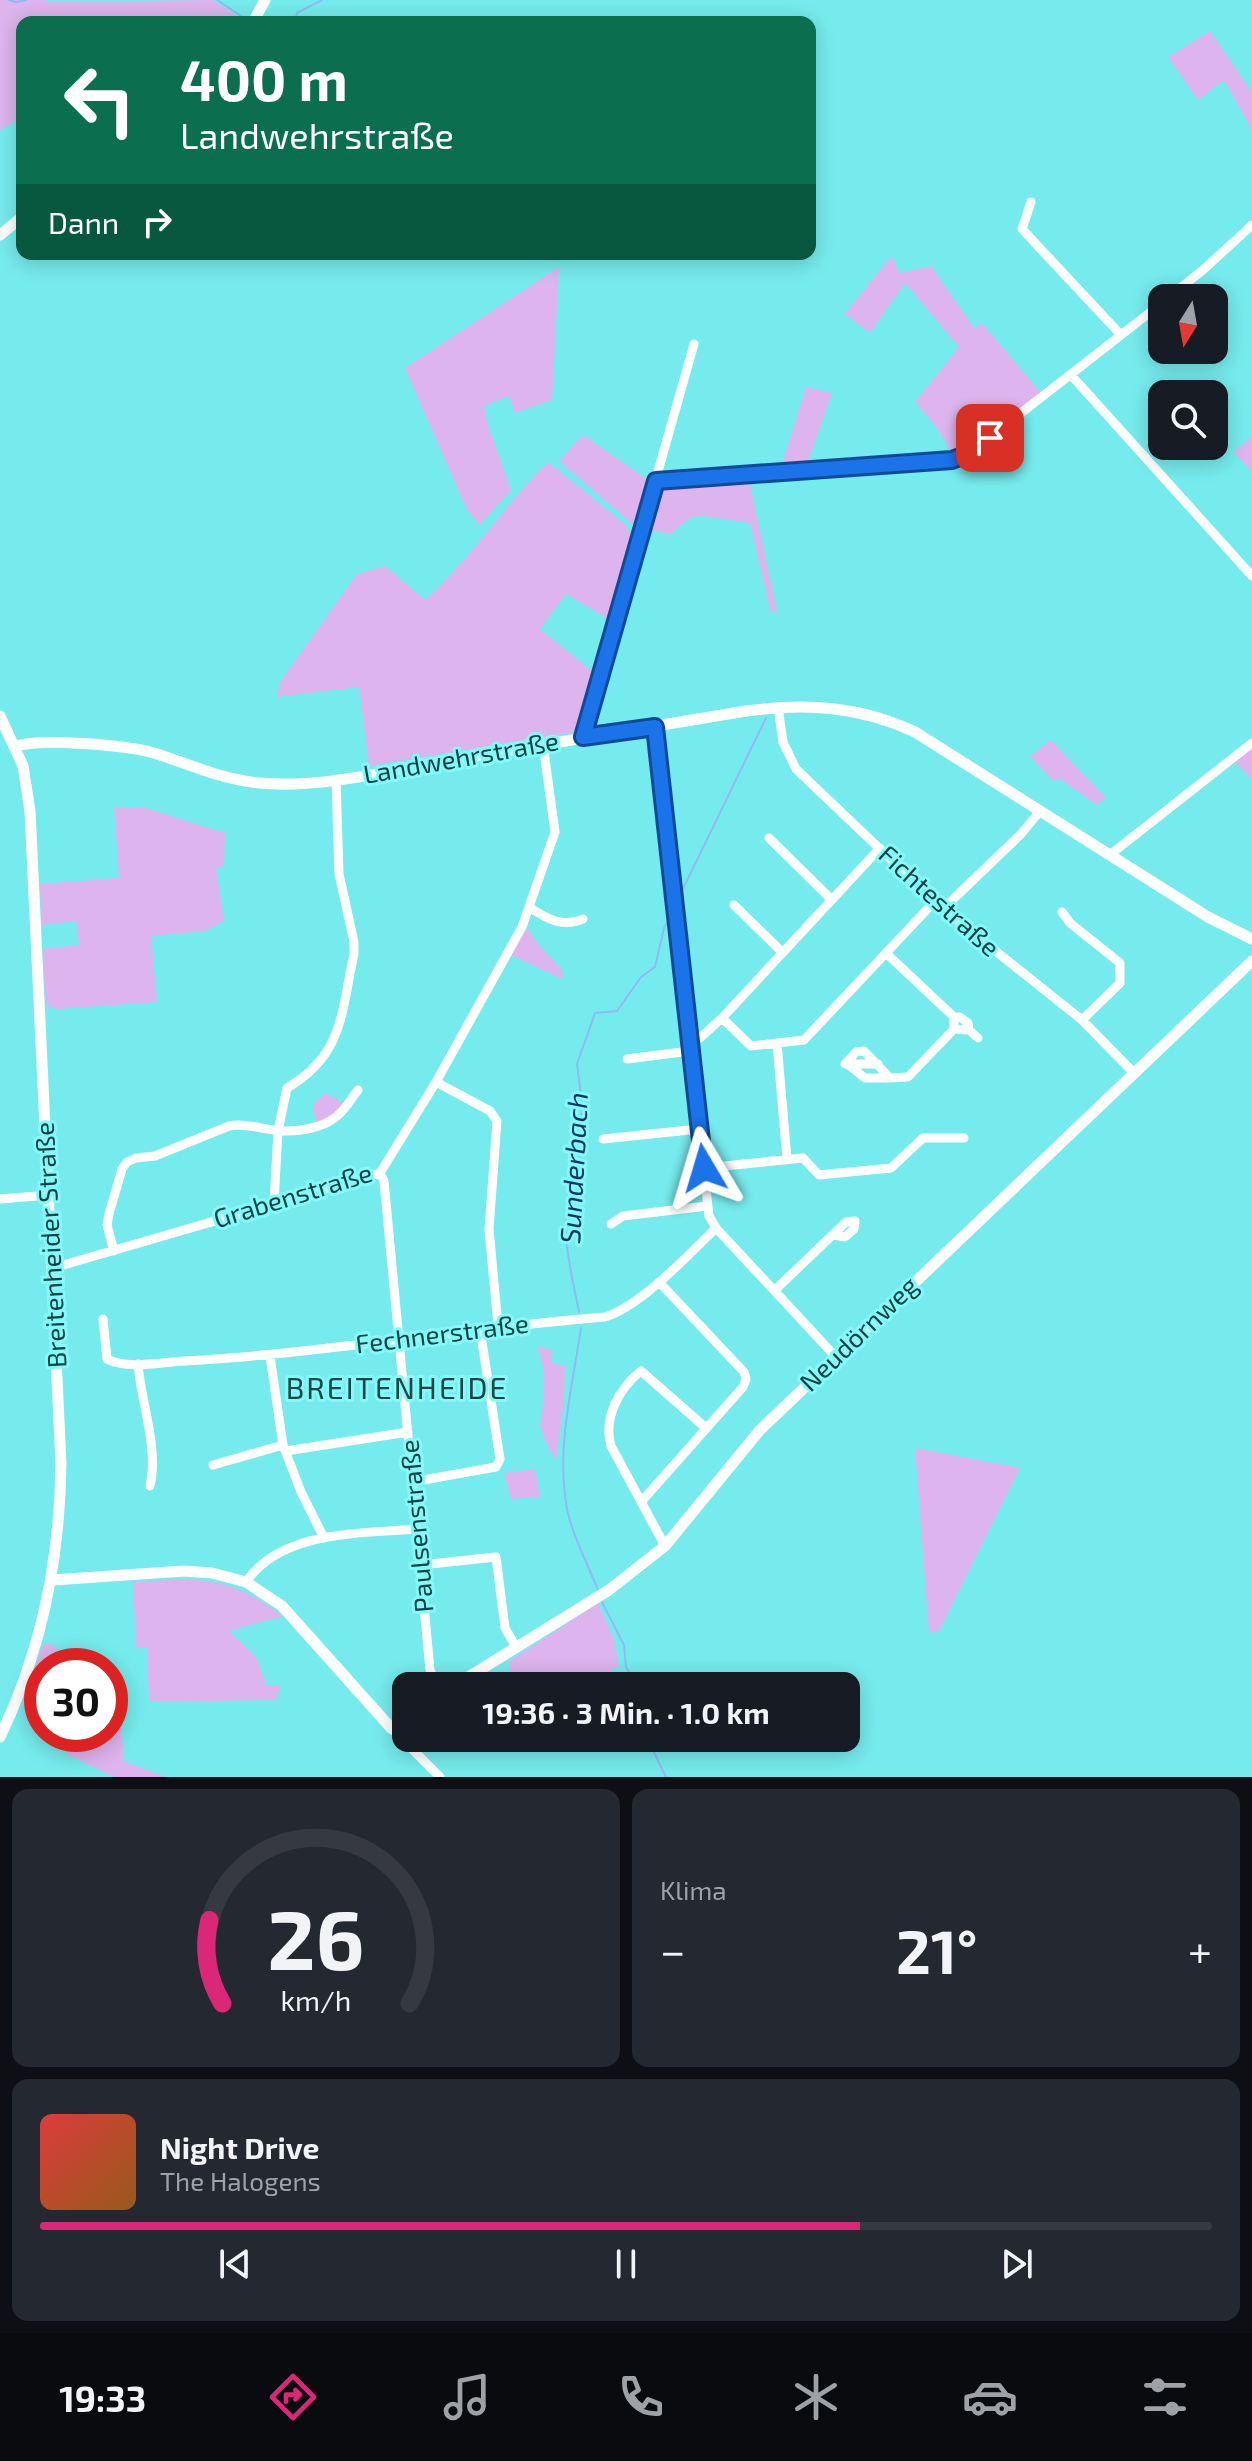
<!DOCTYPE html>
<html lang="de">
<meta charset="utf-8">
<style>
body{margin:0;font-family:"Exo 2",sans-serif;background:#242831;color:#f1f3f6;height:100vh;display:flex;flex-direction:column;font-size:30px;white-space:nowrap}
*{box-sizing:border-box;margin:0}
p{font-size:26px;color:#9ea1a6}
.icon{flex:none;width:44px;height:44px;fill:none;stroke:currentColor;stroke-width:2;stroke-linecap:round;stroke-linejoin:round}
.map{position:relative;height:1777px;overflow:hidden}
.details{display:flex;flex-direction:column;gap:12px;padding:12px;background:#0d0f14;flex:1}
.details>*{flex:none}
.hud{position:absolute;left:16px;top:16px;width:800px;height:244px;border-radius:16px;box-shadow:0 4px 20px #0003;background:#0b6e4f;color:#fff;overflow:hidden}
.needle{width:52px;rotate:191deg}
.buttons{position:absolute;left:1148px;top:284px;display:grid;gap:16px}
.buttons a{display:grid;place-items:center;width:80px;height:80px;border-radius:16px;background:#171b24;box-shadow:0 4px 20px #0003;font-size:40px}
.speed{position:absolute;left:24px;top:1648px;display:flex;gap:16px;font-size:40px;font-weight:700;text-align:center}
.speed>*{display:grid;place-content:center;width:104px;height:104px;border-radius:50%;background:#171b24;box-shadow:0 4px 20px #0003;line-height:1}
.speed .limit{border:12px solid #d22;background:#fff;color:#111}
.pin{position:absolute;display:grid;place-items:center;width:68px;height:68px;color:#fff;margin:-34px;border-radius:16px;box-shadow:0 4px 12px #0006}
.me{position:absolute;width:88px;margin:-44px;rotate:353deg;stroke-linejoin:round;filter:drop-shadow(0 0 6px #0008)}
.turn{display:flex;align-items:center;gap:28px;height:168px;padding:0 32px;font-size:36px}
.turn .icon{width:104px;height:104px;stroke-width:2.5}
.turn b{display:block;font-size:56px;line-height:68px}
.then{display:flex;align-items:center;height:76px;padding:0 32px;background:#0003;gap:16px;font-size:30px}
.big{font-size:60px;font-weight:700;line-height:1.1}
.details .widget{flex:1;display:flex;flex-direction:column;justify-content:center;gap:12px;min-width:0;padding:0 28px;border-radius:16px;background:#242831}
.details .dial{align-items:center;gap:0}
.dial svg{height:208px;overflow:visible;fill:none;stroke:#363941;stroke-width:7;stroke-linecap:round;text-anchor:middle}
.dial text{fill:#f1f3f6;stroke:none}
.song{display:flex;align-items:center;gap:24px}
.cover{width:96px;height:96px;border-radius:12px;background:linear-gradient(135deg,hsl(0 70% 55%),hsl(30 70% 35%))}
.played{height:8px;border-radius:4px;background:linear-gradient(90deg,#db2777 70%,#363941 70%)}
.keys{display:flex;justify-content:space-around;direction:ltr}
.heat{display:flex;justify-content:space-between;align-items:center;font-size:44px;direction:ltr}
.details .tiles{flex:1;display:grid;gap:12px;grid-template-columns:1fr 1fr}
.widget:last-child{grid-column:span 2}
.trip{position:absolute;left:392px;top:1672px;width:468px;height:80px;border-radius:16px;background:#171b24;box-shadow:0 4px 20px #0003;font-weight:700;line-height:80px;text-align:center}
.dock{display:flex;height:128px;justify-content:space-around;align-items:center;background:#090b0e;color:#9ea1a6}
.dock .icon{width:56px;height:56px}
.dock .selected{color:#db2777}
.dock b{font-size:36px;color:#f1f3f6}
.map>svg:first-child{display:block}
.green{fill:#ddb4ed}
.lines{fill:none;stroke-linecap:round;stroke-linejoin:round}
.stream{stroke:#90bbf5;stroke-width:2}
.minor{stroke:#fff;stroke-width:9}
.tertiary{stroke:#fff;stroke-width:11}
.route-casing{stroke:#114b97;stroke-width:20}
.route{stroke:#1a73e8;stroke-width:14}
.labels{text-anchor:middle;stroke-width:6;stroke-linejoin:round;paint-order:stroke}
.street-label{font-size:26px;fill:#0e4344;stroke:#84f9fa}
.water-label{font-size:28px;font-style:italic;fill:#0d3669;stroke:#84f9fa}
.quarter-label{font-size:30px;letter-spacing:2px;fill:#204646;stroke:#84f9fa}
</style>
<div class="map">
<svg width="1252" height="1777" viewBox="0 0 1252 1777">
<rect width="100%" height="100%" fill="#76ebed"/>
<path class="green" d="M0,0h45l4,2 164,-2 31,20 -222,2v96l-22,12z
M1210,31l42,61v38l-28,-50 -26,20 -30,-43z
M891,256l9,17 31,-7 44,63 7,-6 59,70 -87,63 -17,-28 -22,-26 44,-55 -54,-64 -35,50 -25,-19z
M559,267l-7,133 -37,13 -6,-17 -25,10 4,19 23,65 -31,35 -13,-15 -62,-142z
M806,387l26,6 -26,74 -23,2v-8z
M583,435l68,47 -12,42 -4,2 -76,-65z
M1252,437v34l-19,-19z
M550,463l77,63 4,10 -21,84 -44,-26 -26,35 58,47 -17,55 -212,35 -10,-79 -82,10 3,-15 77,-108 28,-8 40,34c45,-40 77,-92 120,-135z
M749,479l28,133 -6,1 -21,-90 -47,-7 -12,1 -20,17 -26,-5 11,-37 7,-5z
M1051,740l55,58 -9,7 -36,-25 -10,-1 -21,-23z
M1252,748v31l-18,-17z
M114,807l32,1 79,25 -1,33 -8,2 8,53 -19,10 -54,5 6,66 -99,7 -9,-2 -4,-7 -2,-51 36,-4 -3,-24 -34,4 -2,-41 79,-6z
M528,928c8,19 26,29 36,46l-2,5 -51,-24 11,-23z
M326,1093l17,10 -6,10 -20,10c-6,-18 -7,-18 9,-30z
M537,1346l14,4 1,14 13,1 -1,36 -8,59 -9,-15 -7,-19 3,-22v-37z
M915,1448l105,20 -81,163 -10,2z
M535,1469l5,28 -29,2 -7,-26z
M185,1579c42,2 64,12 98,37l-54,15 27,26 11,29h13l-3,14 -128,2 -2,-54 -11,-1 -3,-65z
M598,1603l16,36 5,28 -8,2 2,5 -26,6v6h-73l-6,-24z
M47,1643l6,2 22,21h-33v44l-19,-11 20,-54z
M110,1699l10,9 4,53 42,16h-52l-48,-23 7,-20h37z
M538,1738h53l1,13 -39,1z"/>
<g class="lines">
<path class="stream" d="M9,0l7,2 10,-2
M217,0l27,18
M295,22l2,-9 25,-13
M680,895l86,-177
M579,1312c-5,-25 -22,-95 -8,-115l5,-67 7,-20 -6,-46 18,-51 22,-2 24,-34 14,-10 9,-39 5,-9
M581,1328c-8,55 -23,112 -16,168 3,32 21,64 33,94
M601,1600l23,45 2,22 11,19
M647,1738l19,39"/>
<path class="minor" d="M1031,202l-9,27 99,106
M1168,298l36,-29 48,-44
M1071,375l181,201
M656,481l296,-21 18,-7 192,-150
M778,707l5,35 13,27 147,140 139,111 52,53
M655,727l54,489 7,12 119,128
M583,737l111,-393
M769,838l62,61
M1111,854l141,-111
M734,905l48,47
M529,907c18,12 34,21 54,12
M943,909l78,-75 19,-23
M1062,912l8,11 50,40v20l-38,37
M887,954l67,63v12l15,1 9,8
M954,1017h6l8,6 1,7
M722,1018l29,28 53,-6 131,-139
M688,1040l12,-2 22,-20 158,-170
M777,1043l10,116
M627,1059l63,-8
M846,1063l19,15h25
M845,1064l11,-12 8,-1 26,27 18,-1 46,-48
M847,1064h31
M436,1082l54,29 7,10 -8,108 9,97
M603,1139l96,-10
M704,1168l99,-10 16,17 72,-7 32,-30h41
M380,1173l4,8 46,489 7,16
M380,1173l56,-91 86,-155 33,-95 -12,-88
M0,1199l49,-4
M274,1203l4,-72 9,-43c57,-33 54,-76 67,-134v-12l-15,-68 -3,-95
M611,1224l12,-8 84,-10
M833,1235l12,2 9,-8 1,-8
M114,1251l-7,-26 2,-11 13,-45 5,-7 9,-4 19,-2 74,-30c15,-3 29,2 44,4 23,3 55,-1 70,-20 6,-6 9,-13 15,-20
M53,1268l327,-95
M775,1290l71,-68 9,-1
M103,1319l4,40c20,11 56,3 78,2 141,-8 280,-33 420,-44 36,-11 83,-62 111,-89
M270,1356l13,89 18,47 23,46
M138,1364c3,39 21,84 12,122
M286,1451l122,-19
M213,1465l70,-20
M412,1482l84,-15 4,-8 -20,-130
M641,1502l102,-115 3,-8 -2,-7 -85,-90
M665,1546l-54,-100c-8,-28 8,-58 30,-75l65,57
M421,1565l75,-8 9,71 11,19
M246,1582c35,-52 115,-48 171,-53
M391,1728l49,49"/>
<path class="tertiary" d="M253,22l12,-22
M0,235l22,-18
M0,716l23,50 7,45 31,652c-1,97 -19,187 -61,274
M15,746c29,-8 110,-1 139,7 35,11 69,27 105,30 62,6 132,-13 193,-23 98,-17 196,-32 294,-49 60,-8 114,-5 169,21l293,185 44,22
M53,1580l131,-9 28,2 34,9 36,24 109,122 15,-10
M454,1686l155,-96 56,-44 95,-116 492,-469"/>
</g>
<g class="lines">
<g class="route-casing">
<path id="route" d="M704,1168l-49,-441 -72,10 73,-256 296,-21 18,-7 20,-15"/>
</g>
<use href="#route" class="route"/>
</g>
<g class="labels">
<g class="street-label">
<text transform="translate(461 758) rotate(-10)" y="9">Landwehrstraße</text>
<text transform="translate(939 901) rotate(42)" y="9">Fichtestraße</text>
<text transform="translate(293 1196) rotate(-17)" y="9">Grabenstraße</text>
<text transform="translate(51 1245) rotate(-93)" y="9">Breitenheider Straße</text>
<text transform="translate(442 1334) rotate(-7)" y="9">Fechnerstraße</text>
<text transform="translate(859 1334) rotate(-44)" y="9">Neudörnweg</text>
<text transform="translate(417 1526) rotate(-95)" y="9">Paulsenstraße</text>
</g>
<g class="water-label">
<text transform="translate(574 1168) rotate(-87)" y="10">Sunderbach</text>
</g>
<g class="quarter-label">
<text x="397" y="1399">BREITENHEIDE</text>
</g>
</g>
</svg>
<div class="buttons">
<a><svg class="needle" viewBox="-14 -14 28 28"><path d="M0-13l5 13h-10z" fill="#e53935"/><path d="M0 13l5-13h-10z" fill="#9ea1a6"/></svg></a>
<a><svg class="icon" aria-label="search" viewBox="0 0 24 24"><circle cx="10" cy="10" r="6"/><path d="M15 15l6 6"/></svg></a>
</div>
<div class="speed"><div class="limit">30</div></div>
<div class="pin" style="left:990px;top:438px;background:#d93025"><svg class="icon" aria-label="arrive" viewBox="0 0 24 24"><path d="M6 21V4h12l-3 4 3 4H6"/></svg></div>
<svg class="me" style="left:704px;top:1168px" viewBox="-20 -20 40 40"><path d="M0-17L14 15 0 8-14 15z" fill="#1a73e8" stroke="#fff" stroke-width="4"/></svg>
<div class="trip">19:36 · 3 Min. · 1.0 km</div>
<div class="hud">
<div class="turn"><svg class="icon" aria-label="left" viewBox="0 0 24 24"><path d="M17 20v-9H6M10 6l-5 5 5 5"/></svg><div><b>400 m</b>Landwehrstraße</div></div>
<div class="then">Dann<svg class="icon" aria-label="right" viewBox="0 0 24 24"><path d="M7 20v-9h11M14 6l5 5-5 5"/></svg></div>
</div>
</div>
<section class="details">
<div class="tiles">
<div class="widget dial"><svg viewBox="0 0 100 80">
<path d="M14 69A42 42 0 1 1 86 69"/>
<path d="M14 69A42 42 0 0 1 9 37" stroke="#db2777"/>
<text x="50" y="56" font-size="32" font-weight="700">26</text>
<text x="50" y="72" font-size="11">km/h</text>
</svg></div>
<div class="widget"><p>Klima</p>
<div class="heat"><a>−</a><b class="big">21°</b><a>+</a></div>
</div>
<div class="widget">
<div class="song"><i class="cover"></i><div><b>Night Drive</b><p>The Halogens</p></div></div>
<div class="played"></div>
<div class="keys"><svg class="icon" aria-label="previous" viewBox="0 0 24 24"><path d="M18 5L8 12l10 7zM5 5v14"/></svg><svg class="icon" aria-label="pause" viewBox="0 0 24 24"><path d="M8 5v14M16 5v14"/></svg><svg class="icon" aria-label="next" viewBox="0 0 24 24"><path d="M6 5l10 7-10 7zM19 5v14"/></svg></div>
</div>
</div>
</section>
<nav class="dock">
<b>19:33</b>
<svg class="icon selected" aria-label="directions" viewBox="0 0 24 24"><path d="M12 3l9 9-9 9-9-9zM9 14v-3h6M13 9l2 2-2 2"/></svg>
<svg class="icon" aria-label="music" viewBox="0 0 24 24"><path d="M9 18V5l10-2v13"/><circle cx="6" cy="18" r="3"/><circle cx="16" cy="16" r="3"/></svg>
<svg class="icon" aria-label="phone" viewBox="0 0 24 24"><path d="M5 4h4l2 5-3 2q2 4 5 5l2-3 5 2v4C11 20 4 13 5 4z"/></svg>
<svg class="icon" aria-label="climate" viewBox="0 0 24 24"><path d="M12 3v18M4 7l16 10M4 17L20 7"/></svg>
<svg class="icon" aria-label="car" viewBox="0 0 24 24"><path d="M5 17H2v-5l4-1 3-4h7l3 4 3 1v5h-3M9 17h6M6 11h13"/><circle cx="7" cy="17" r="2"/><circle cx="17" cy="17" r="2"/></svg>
<svg class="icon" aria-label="filters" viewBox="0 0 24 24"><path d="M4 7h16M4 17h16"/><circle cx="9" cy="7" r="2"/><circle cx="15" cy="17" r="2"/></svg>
</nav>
